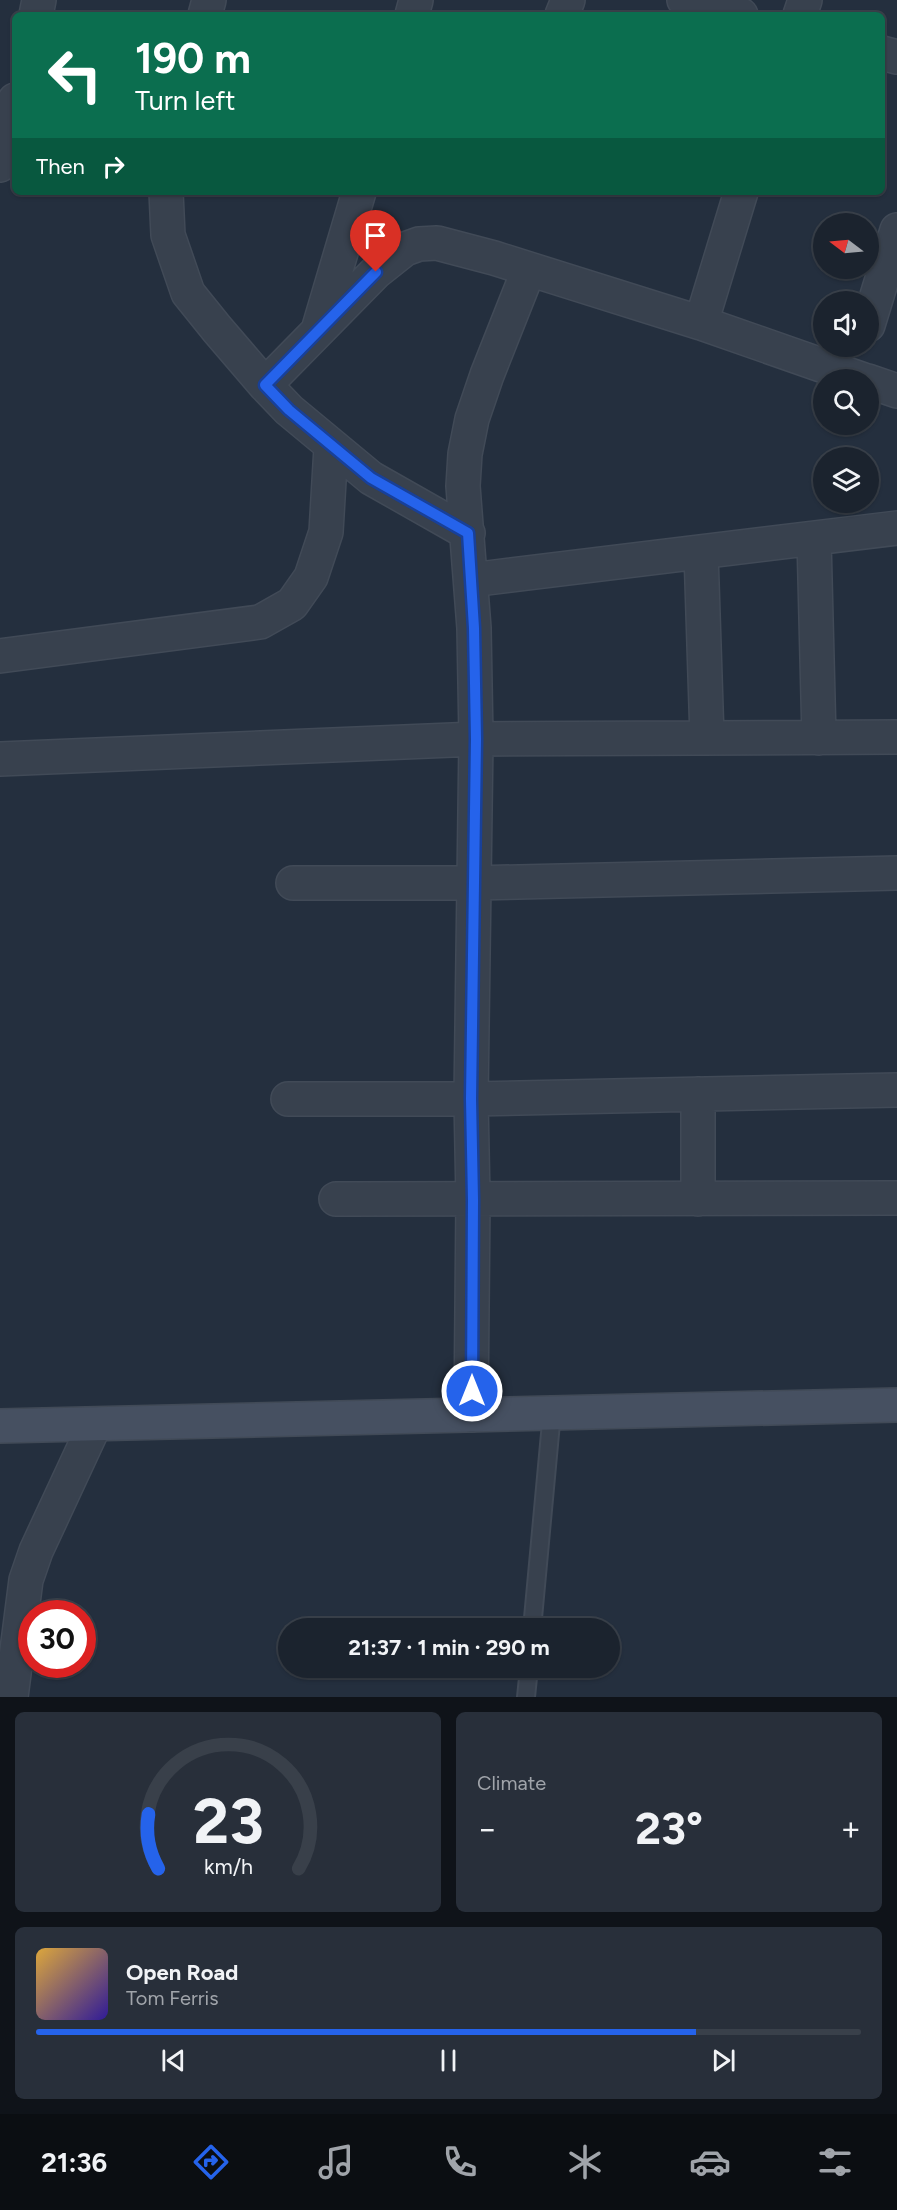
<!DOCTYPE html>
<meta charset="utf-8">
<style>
body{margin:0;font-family:Figtree,sans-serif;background:#282f3a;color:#f1f3f6;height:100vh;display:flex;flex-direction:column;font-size:22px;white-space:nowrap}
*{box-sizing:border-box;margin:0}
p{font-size:20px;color:#a0a4aa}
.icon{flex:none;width:33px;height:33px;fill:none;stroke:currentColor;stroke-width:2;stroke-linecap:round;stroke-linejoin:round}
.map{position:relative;height:1697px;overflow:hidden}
.details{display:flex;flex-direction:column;gap:15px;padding:15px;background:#0f1319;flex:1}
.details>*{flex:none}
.top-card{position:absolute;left:12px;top:12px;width:873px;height:183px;border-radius:9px;box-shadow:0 2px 4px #0004,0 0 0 2px #39404a;background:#0b6e4f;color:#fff;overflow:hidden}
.needle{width:39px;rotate:286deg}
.tools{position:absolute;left:813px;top:213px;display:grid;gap:12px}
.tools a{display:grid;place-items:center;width:66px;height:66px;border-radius:50%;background:#1b232e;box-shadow:0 2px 4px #0004,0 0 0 2px #39404a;font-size:30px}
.speed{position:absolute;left:18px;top:1600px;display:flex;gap:12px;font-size:30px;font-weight:700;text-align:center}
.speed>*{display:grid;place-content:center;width:78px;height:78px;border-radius:50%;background:#1b232e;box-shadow:0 2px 4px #0004,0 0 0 2px #39404a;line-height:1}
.speed .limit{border:9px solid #d22;background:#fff;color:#111}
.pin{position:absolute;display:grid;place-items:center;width:51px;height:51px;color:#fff;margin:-62px -26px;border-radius:50% 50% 50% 0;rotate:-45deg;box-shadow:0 0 6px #0007}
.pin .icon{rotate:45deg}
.me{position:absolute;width:66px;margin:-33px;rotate:0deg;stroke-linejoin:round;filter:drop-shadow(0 0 4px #0008)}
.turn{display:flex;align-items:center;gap:21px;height:126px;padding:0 24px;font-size:27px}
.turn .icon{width:78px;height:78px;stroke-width:2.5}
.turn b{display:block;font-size:42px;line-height:51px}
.then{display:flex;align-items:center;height:57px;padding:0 24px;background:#0003;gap:12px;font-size:22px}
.big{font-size:45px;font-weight:700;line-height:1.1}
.details .card{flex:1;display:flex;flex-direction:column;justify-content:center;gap:9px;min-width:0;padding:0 21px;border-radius:9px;background:#282f3a}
.details .dial{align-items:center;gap:0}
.dial svg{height:156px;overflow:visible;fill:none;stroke:#39404a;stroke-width:7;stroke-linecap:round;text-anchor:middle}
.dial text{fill:#f1f3f6;stroke:none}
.song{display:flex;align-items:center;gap:18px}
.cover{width:72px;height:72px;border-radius:9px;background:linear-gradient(135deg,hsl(40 70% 55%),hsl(250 70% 35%))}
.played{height:6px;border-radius:3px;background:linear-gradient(90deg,#2563eb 80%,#39404a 80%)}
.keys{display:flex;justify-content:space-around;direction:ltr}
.heat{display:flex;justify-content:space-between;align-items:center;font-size:33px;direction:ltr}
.details .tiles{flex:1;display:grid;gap:15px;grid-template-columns:1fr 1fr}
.card:last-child{grid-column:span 2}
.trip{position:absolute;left:278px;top:1618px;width:342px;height:60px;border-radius:30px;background:#1b232e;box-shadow:0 2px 4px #0004,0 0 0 2px #39404a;font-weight:700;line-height:60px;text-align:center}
.menu{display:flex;height:96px;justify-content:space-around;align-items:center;background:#0b0e12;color:#a0a4aa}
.menu .icon{width:42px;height:42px}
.menu .current{color:#2563eb}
.menu b{font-size:27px;color:#f1f3f6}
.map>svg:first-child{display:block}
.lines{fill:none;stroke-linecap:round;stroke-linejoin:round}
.lane-casing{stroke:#414a57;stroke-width:20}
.street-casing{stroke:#414a57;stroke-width:36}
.secondary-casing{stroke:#414a57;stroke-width:36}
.lane{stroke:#38414e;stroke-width:16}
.street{stroke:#38414e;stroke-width:33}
.secondary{stroke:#465061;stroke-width:33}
.route-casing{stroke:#184099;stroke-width:15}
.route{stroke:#2563eb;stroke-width:10}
</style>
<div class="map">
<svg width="897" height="1697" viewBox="0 0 897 1697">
<rect width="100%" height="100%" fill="#242f3e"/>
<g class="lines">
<g class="lane-casing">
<path id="lane" d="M532,1629l20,-217
M526,1697l3,-29"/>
</g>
<g class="street-casing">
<path id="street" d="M684,0l57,15
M36,15l3,-15
M205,15l4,-15
M412,15l4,-15
M562,15l6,-15
M800,15l5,-15
M882,53l15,4
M0,165l15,-65
M166,192l2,43 20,58 29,36 48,56 24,25 82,68 97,55
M701,323l40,-131
M868,325l29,-95
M319,327l40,-135
M868,381l29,10
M265,385l111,-113 29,-23 14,-5 18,-1 57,15 207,65 163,57
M814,539l5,199
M701,552l6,186
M471,580l426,-52
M0,656l260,-34 32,-18 19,-27 15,-45 5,-85
M0,759l476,-20 421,-2
M293,883h180l424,-10
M698,1094v105
M288,1099h183l426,-9
M336,1199l561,-1
M471,1415l2,-215 -2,-101 5,-360 -2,-111 -11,-142 2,-32 7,-35 15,-44 42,-106
M11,1697l15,-117 10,-29 59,-127"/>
</g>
<g class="secondary-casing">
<path id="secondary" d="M0,1426l897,-21"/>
</g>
<use href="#lane" class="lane"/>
<use href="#street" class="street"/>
<use href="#secondary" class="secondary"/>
</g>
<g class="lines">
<g class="route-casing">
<path id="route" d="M376,272l-111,113 24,25 82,68 97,55 6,95 2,111 -5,360 2,101 -1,191"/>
</g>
<use href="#route" class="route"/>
</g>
</svg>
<div class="tools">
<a><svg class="needle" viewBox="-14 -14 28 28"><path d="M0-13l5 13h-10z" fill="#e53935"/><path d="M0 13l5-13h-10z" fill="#a0a4aa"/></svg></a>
<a><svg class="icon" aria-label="sound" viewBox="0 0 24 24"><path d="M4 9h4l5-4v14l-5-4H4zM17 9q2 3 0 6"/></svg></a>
<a><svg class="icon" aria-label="search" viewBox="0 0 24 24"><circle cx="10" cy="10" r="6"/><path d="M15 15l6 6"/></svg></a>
<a><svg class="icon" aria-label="layers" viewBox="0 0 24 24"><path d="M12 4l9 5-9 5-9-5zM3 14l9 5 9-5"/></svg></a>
</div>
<div class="speed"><div class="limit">30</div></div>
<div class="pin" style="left:376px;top:272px;background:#d93025"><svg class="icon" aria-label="arrive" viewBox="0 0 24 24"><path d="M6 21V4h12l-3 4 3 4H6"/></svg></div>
<svg class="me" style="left:472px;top:1391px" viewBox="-20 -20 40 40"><circle r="17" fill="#2563eb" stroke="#fff" stroke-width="3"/><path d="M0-11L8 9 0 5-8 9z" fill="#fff"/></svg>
<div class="trip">21:37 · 1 min · 290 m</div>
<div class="top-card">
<div class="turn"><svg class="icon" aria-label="left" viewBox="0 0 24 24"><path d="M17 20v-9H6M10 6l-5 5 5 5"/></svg><div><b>190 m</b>Turn left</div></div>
<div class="then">Then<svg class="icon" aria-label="right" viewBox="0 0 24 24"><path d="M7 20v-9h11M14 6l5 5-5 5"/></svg></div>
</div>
</div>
<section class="details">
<div class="tiles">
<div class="card dial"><svg viewBox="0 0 100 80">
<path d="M14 69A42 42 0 1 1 86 69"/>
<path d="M14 69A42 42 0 0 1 9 41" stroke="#2563eb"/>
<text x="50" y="56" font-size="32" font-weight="700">23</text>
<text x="50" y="72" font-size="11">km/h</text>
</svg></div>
<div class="card"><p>Climate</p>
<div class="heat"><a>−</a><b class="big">23°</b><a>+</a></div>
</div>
<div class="card">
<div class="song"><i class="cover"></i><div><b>Open Road</b><p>Tom Ferris</p></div></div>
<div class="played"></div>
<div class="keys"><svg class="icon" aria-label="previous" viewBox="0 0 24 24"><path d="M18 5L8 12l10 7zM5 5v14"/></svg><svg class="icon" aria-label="pause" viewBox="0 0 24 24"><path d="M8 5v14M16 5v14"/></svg><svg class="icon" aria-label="next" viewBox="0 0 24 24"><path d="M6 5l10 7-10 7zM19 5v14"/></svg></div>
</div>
</div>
</section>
<nav class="menu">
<b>21:36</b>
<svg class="icon current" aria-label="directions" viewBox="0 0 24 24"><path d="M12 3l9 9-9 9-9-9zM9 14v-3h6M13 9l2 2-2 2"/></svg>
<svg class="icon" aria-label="music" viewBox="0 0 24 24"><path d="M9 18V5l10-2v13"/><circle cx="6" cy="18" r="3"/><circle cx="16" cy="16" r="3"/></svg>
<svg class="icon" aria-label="phone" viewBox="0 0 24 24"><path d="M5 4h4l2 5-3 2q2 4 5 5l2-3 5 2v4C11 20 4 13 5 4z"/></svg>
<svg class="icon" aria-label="climate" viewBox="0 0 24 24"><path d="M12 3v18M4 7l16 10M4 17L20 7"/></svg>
<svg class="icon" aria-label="car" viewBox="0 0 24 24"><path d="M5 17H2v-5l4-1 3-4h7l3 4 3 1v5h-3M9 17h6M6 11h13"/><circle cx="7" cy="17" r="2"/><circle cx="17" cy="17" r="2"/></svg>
<svg class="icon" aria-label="filters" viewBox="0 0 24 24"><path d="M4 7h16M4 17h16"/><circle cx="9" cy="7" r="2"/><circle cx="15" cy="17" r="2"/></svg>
</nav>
